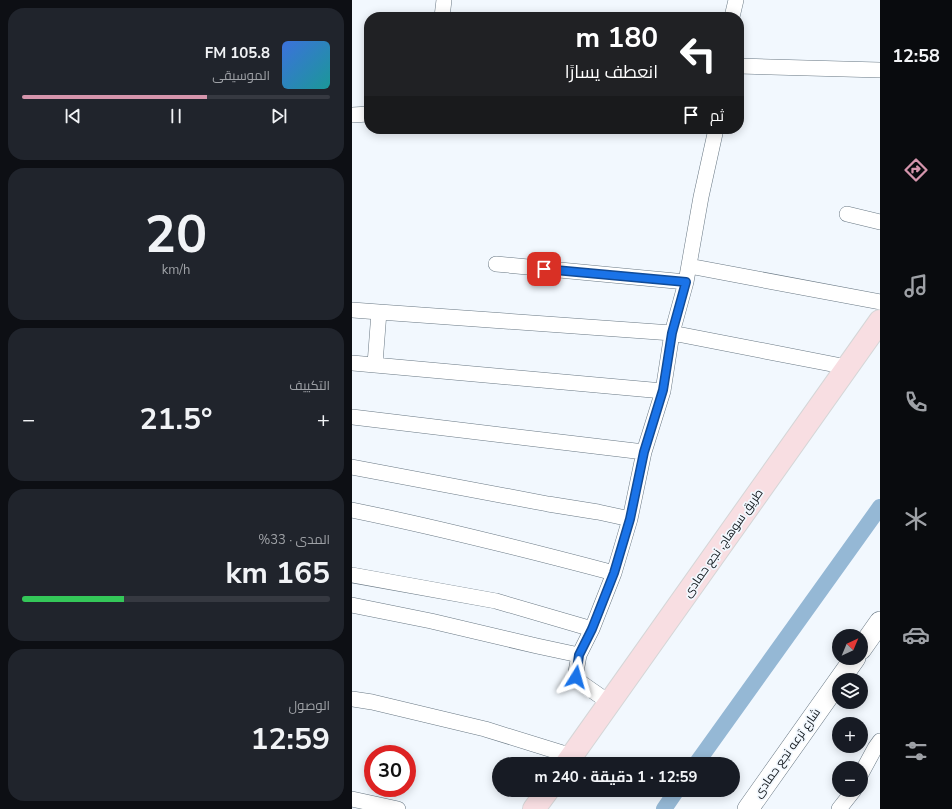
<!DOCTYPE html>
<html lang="ar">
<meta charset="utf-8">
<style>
body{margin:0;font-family:"Nunito Sans",Cairo,sans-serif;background:#20242c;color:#f1f3f6;direction:rtl;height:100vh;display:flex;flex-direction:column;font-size:15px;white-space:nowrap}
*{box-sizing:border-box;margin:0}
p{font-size:13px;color:#9ea1a6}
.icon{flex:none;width:22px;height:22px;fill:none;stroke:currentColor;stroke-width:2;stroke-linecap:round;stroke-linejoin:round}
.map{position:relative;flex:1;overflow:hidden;direction:ltr}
.side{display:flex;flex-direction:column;gap:8px;padding:8px;background:#0d0f14;width:352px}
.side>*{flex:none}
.guide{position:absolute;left:12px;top:12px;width:380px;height:122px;border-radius:16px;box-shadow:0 2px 10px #0003;direction:rtl;background:#202124;color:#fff;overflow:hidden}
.needle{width:26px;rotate:44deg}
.controls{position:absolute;left:480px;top:629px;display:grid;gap:8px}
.controls a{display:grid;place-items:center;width:36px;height:36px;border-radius:50%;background:#171b24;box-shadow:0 2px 10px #0003;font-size:20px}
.speed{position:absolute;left:12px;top:745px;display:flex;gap:8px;font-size:20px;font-weight:700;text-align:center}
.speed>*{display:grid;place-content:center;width:52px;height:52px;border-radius:50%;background:#171b24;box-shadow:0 2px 10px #0003;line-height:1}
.speed .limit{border:6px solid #d22;background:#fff;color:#111}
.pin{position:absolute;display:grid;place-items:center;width:34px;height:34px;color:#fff;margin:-17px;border-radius:8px;box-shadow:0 2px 6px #0006}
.me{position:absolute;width:44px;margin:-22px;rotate:8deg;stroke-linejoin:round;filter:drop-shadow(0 0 3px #0008)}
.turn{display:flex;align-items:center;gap:14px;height:84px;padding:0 20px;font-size:18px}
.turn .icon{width:52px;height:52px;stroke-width:2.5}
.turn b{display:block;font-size:28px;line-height:34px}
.then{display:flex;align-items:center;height:38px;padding:0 20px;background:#0003;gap:8px;font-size:15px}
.big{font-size:30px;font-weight:700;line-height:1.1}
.side .widget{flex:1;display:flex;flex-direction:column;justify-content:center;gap:6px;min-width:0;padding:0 14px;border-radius:16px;background:#20242c}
.side .dial{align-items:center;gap:0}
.dial b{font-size:52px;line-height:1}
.song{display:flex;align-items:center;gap:12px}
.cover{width:48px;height:48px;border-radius:6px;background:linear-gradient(135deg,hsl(220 70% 55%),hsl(180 70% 35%))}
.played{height:4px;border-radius:2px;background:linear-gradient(90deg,#d595ac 60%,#363941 60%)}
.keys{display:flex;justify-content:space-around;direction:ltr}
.heat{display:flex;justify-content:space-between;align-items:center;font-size:22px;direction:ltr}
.charge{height:6px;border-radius:3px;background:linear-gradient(90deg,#34c759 33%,#363941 0)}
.trip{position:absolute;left:140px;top:757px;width:248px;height:40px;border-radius:20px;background:#171b24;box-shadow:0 2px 10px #0003;font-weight:700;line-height:40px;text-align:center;direction:rtl}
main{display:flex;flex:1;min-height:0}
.menu{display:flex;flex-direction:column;width:72px;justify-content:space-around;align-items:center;background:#090b0e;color:#9ea1a6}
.menu .icon{width:28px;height:28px}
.menu .current{color:#d595ac}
.menu b{font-size:18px;color:#f1f3f6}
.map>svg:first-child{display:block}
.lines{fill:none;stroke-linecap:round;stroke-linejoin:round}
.canal{stroke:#95b8d5;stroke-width:16}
.street-casing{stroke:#697884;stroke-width:16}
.secondary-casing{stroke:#697884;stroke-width:22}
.primary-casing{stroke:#d5d6d7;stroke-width:24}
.street{stroke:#fff;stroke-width:15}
.secondary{stroke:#fff;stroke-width:21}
.primary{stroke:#f8dee2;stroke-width:22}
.route-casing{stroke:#114b97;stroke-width:10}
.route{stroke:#1a73e8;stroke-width:7}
.labels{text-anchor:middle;stroke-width:3.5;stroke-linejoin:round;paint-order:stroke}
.street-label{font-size:12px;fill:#141a1f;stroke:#f2f8fe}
</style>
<main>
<nav class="menu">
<b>12:58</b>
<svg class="icon current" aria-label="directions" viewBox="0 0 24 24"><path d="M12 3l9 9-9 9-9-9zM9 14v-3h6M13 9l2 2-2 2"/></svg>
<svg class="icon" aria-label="music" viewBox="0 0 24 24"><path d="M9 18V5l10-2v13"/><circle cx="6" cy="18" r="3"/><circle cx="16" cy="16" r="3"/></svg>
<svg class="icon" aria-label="phone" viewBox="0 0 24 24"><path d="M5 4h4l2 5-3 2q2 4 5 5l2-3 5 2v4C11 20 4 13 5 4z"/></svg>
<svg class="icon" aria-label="climate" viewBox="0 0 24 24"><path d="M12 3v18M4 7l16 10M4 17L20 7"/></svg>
<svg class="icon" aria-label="car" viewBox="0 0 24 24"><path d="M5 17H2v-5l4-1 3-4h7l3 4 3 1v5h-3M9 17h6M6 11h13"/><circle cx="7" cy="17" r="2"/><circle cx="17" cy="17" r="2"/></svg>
<svg class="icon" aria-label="filters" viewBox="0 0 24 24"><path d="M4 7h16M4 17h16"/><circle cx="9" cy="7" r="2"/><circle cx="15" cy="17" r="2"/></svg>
</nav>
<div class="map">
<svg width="528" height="809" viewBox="0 0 528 809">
<rect width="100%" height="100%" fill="#f2f8fe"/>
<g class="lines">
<path class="canal" d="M344,764l184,-257
M312,809l13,-19"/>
<g class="street-casing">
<path id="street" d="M90,17l2,-17
M380,17l4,-17
M387,66l141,4
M0,115l17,-1
M495,214l33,8
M144,264l190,18
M337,266l191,36
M0,310l27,2
M0,363l311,28
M23,364l4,-52 293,21 175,34
M0,417l292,35
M0,467l196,37 50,8 32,7
M0,510c88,18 175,40 262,63
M0,575l144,26 96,28
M0,605l79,16 106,25 42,9 -3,17 1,8 33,23
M227,655l13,-26 22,-56 16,-54 14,-67 19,-61 9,-58 14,-51 15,-85 15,-68
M0,699l20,3 113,27 87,27
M509,774l14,-26 5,-7
M0,799l46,10
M487,809l15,-19"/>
</g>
<g class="secondary-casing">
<path id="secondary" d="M509,649l19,-27
M396,809l107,-151"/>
</g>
<g class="primary-casing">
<path id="primary" d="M214,764l314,-443
M182,809l14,-19"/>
</g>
<use href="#street" class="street"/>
<use href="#secondary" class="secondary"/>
<use href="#primary" class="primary"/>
</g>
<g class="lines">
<g class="route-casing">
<path id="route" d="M192,269l142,13 -14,51 -9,57 -19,62 -14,67 -16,54 -22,56 -13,26 -3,22"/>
</g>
<use href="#route" class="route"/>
</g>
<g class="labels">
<g class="street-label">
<text transform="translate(371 543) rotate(-55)" y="4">طريق سوهاج, نجع حمادى</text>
<text transform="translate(435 753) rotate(-55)" y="4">شارع ترعه نجع حمادى</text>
</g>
</g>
</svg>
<div class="controls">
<a><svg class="needle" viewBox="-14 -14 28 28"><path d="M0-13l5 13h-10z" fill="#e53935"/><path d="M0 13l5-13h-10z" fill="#9ea1a6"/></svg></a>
<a><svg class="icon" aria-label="layers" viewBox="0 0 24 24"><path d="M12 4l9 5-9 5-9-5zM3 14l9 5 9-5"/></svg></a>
<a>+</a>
<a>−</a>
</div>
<div class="speed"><div class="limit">30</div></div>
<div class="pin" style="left:192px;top:269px;background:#d93025"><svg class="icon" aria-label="arrive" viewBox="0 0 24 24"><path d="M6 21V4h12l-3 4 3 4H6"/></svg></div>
<svg class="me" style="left:224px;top:677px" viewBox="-20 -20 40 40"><path d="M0-17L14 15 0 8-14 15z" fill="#1a73e8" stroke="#fff" stroke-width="4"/></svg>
<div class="trip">12:59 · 1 دقيقة · 240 m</div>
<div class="guide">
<div class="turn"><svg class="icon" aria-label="left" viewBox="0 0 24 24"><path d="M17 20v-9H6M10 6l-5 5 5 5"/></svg><div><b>180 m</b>انعطف يسارًا</div></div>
<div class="then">ثم<svg class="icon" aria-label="arrive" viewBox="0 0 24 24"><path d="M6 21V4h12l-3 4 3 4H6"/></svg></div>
</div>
</div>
<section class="side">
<div class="widget">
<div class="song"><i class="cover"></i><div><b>105.8 FM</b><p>الموسيقى</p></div></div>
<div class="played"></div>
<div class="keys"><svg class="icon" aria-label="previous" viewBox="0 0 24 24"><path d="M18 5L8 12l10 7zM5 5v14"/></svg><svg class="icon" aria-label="pause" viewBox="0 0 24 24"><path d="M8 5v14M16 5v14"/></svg><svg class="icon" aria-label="next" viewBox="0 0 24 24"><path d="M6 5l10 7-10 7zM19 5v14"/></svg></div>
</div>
<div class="widget dial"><b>20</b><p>km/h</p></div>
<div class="widget"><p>التكييف</p>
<div class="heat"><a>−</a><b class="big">21.5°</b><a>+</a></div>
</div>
<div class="widget"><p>المدى · 33%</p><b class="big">165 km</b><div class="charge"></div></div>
<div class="widget"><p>الوصول</p><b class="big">12:59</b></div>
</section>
</main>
